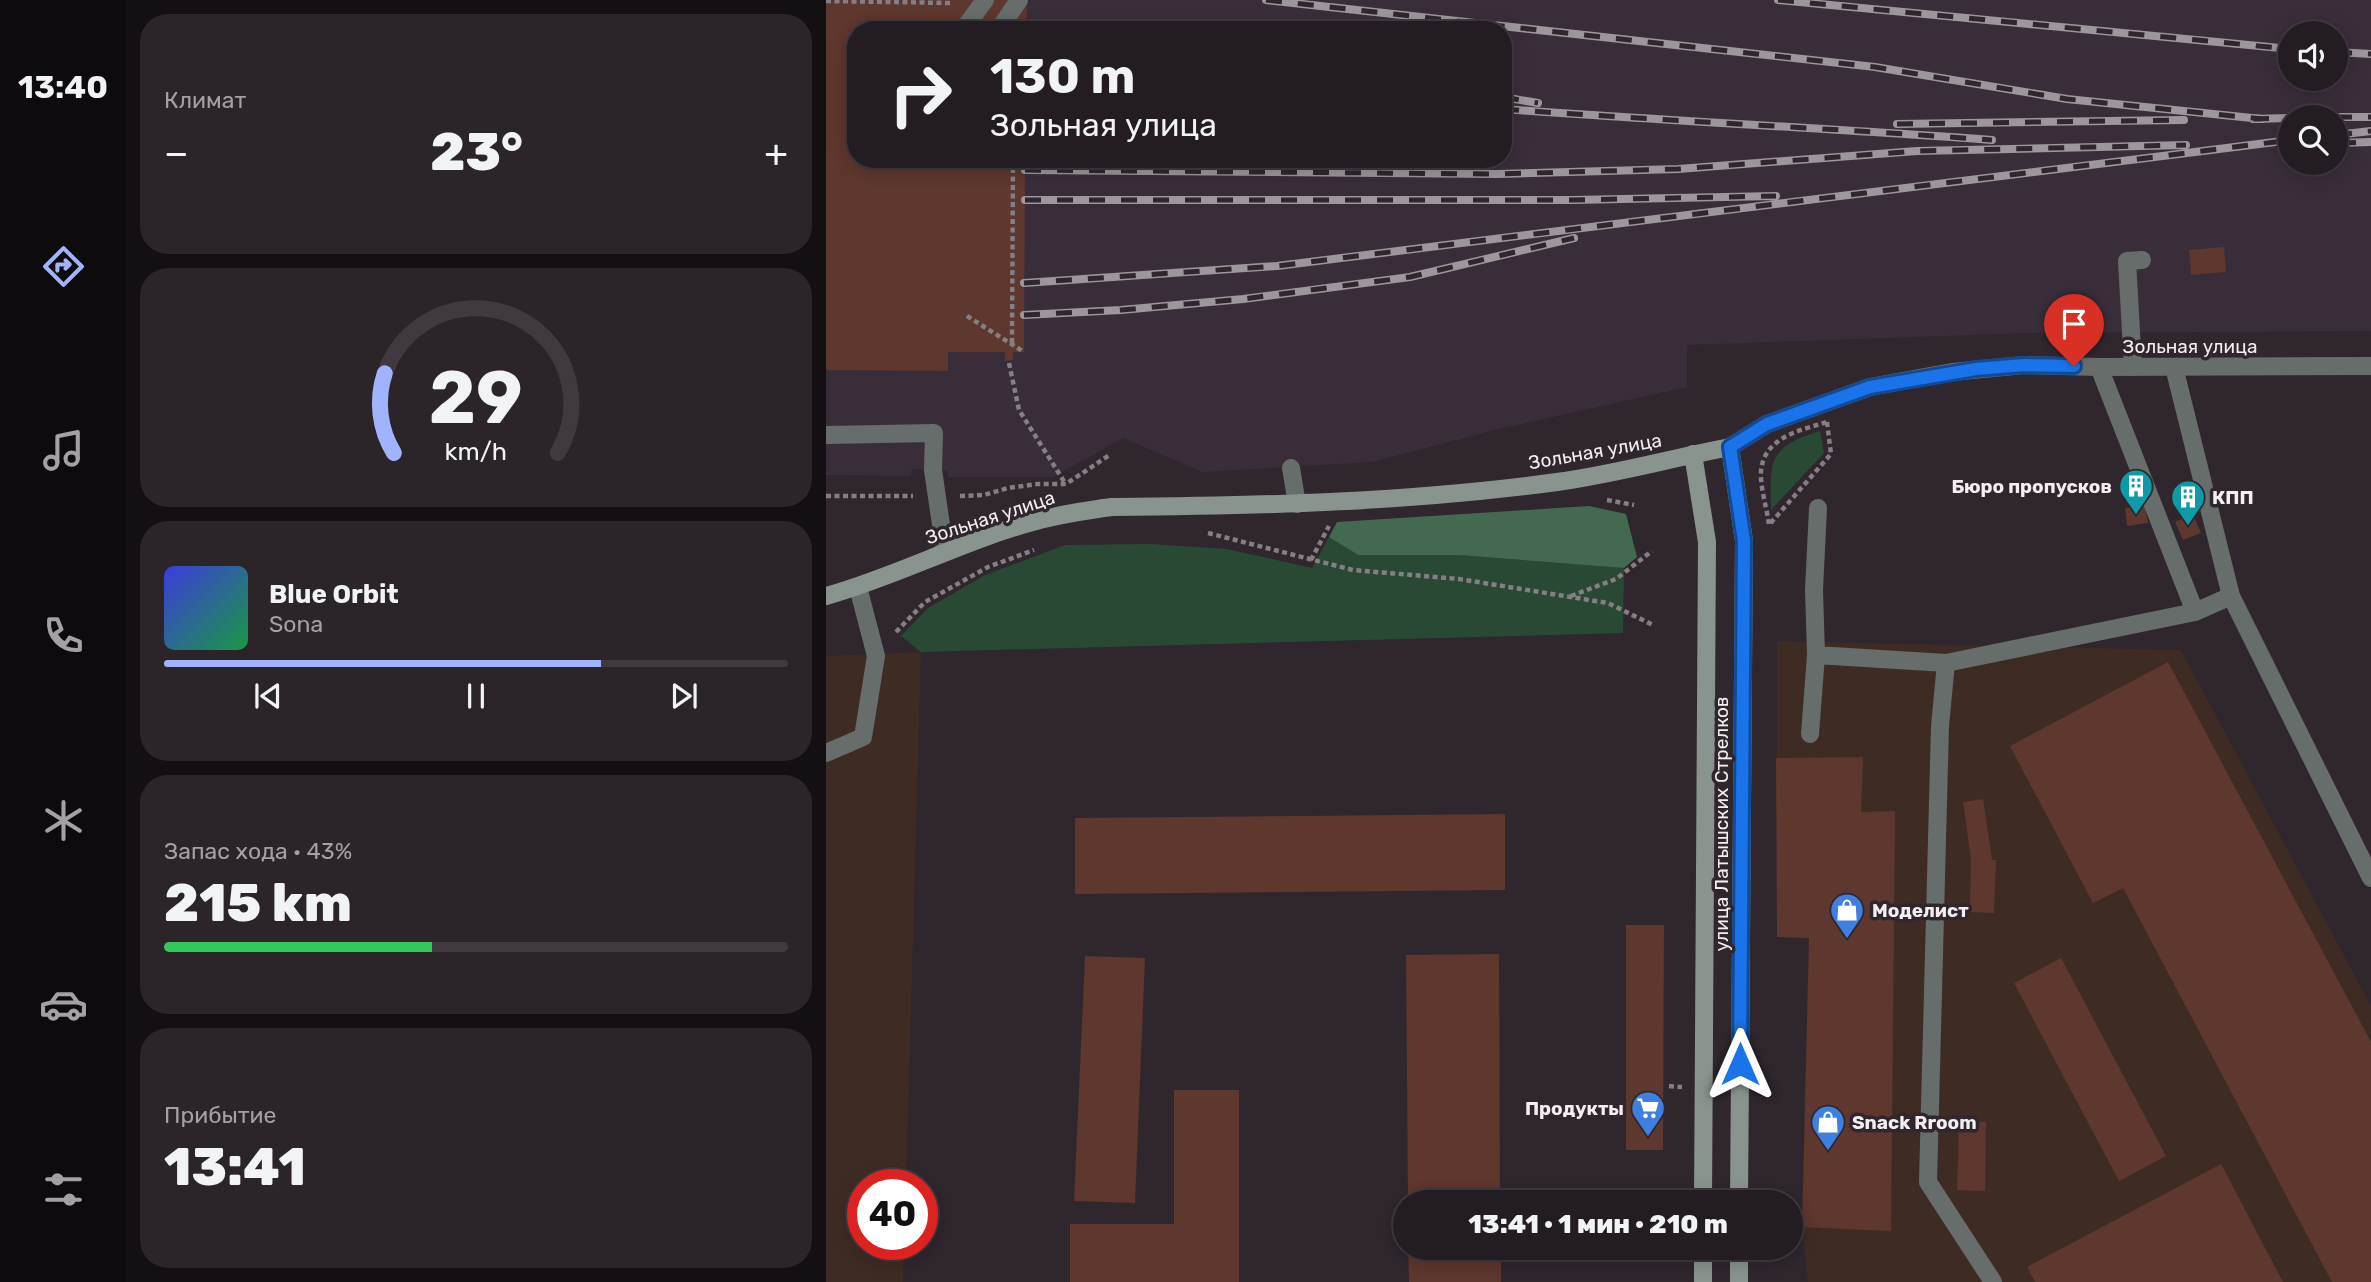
<!DOCTYPE html>
<html lang="ru">
<meta charset="utf-8">
<style>
body{margin:0;font-family:Rubik,sans-serif;background:#2b252a;color:#f1f3f6;height:100vh;display:flex;flex-direction:column;font-size:26px;white-space:nowrap}
*{box-sizing:border-box;margin:0}
p{font-size:23px;color:#a3a1a5}
.icon{flex:none;width:38px;height:38px;fill:none;stroke:currentColor;stroke-width:2;stroke-linecap:round;stroke-linejoin:round}
.map{position:relative;flex:1;overflow:hidden}
.panel{display:flex;flex-direction:column;gap:14px;padding:14px;background:#130f13;width:700px}
.panel>*{flex:none}
.banner{position:absolute;left:21px;top:21px;width:665px;height:147px;border-radius:28px;box-shadow:0 4px 18px #0003,0 0 0 2px #403a40;background:#231c22;color:#f1f3f6;overflow:hidden}
.tools{position:absolute;left:1452px;top:21px;display:grid;gap:14px}
.tools a{display:grid;place-items:center;width:70px;height:70px;border-radius:50%;background:#231c22;box-shadow:0 4px 18px #0003,0 0 0 2px #403a40;font-size:35px}
.speed{position:absolute;left:21px;top:1169px;display:flex;gap:14px;font-size:35px;font-weight:700;text-align:center}
.speed>*{display:grid;place-content:center;width:91px;height:91px;border-radius:50%;background:#231c22;box-shadow:0 4px 18px #0003,0 0 0 2px #403a40;line-height:1}
.speed .limit{border:10px solid #d22;background:#fff;color:#111}
.pin{position:absolute;display:grid;place-items:center;width:60px;height:60px;color:#fff;margin:-72px -30px;border-radius:50% 50% 50% 0;rotate:-45deg;box-shadow:0 0 7px #0007}
.pin .icon{rotate:45deg}
.me{position:absolute;width:77px;margin:-38px;rotate:0deg;stroke-linejoin:round;filter:drop-shadow(0 0 5px #0008)}
.turn{display:flex;align-items:center;gap:24px;height:147px;padding:0 28px;font-size:32px}
.turn .icon{width:91px;height:91px;stroke-width:2.5}
.turn b{display:block;font-size:49px;line-height:60px}
.big{font-size:52px;font-weight:800;line-height:1.1}
.panel .widget{flex:1;display:flex;flex-direction:column;justify-content:center;gap:10px;min-width:0;padding:0 24px;border-radius:28px;background:#2b252a}
.panel .dial{align-items:center;gap:0}
.dial svg{height:182px;overflow:visible;fill:none;stroke:#403a40;stroke-width:7;stroke-linecap:round;text-anchor:middle}
.dial text{fill:#f1f3f6;stroke:none}
.song{display:flex;align-items:center;gap:21px}
.cover{width:84px;height:84px;border-radius:10px;background:linear-gradient(135deg,hsl(240 70% 55%),hsl(140 70% 35%))}
.played{height:7px;border-radius:4px;background:linear-gradient(90deg,#a1b3fd 70%,#403a40 70%)}
.keys{display:flex;justify-content:space-around;direction:ltr}
.heat{display:flex;justify-content:space-between;align-items:center;font-size:38px;direction:ltr}
.charge{height:10px;border-radius:5px;background:linear-gradient(90deg,#34c759 43%,#403a40 0)}
.trip{position:absolute;left:567px;top:1190px;width:410px;height:70px;border-radius:35px;background:#231c22;box-shadow:0 4px 18px #0003,0 0 0 2px #403a40;font-weight:800;line-height:70px;text-align:center}
main{display:flex;flex:1;min-height:0}
.tabs{display:flex;flex-direction:column;width:126px;justify-content:space-around;align-items:center;background:#0e0b0e;color:#a3a1a5}
.tabs .icon{width:49px;height:49px}
.tabs .active{color:#a1b3fd}
.tabs b{font-size:32px;color:#f1f3f6}
.map>svg:first-child{display:block}
.built{fill:#3a2d3a;fill-rule:evenodd}
.industrial{fill:#3e2c24}
.green{fill:#2a4935}
.forest{fill:#446951}
.building{fill:#5e372e}
.lines{fill:none;stroke-linecap:round;stroke-linejoin:round}
.path{stroke:#867e85;stroke-width:4.5;stroke-dasharray:5 3.5;stroke-linecap:butt}
.lane{stroke:#676d6b;stroke-width:18}
.street{stroke:#676d6b;stroke-width:18}
.secondary{stroke:#8a948f;stroke-width:18}
.rail-casing{stroke:#9d969c;stroke-width:8}
.rail{stroke:#2f262e;stroke-width:5;stroke-dasharray:16;stroke-linecap:butt}
.route-casing{stroke:#114b97;stroke-width:18}
.route{stroke:#1a73e8;stroke-width:12}
.labels{text-anchor:middle;stroke-width:7;stroke-linejoin:round;paint-order:stroke}
.street-label{font-size:19px;fill:#f4eef3;stroke:#2f262e}
.poi-label{font-size:19px;font-weight:bold;fill:#f4eef3;stroke:#2f262e;text-anchor:start}
</style>
<main>
<nav class="tabs">
<b>13:40</b>
<svg class="icon active" aria-label="directions" viewBox="0 0 24 24"><path d="M12 3l9 9-9 9-9-9zM9 14v-3h6M13 9l2 2-2 2"/></svg>
<svg class="icon" aria-label="music" viewBox="0 0 24 24"><path d="M9 18V5l10-2v13"/><circle cx="6" cy="18" r="3"/><circle cx="16" cy="16" r="3"/></svg>
<svg class="icon" aria-label="phone" viewBox="0 0 24 24"><path d="M5 4h4l2 5-3 2q2 4 5 5l2-3 5 2v4C11 20 4 13 5 4z"/></svg>
<svg class="icon" aria-label="climate" viewBox="0 0 24 24"><path d="M12 3v18M4 7l16 10M4 17L20 7"/></svg>
<svg class="icon" aria-label="car" viewBox="0 0 24 24"><path d="M5 17H2v-5l4-1 3-4h7l3 4 3 1v5h-3M9 17h6M6 11h13"/><circle cx="7" cy="17" r="2"/><circle cx="17" cy="17" r="2"/></svg>
<svg class="icon" aria-label="filters" viewBox="0 0 24 24"><path d="M4 7h16M4 17h16"/><circle cx="9" cy="7" r="2"/><circle cx="15" cy="17" r="2"/></svg>
</nav>
<section class="panel">
<div class="widget"><p>Климат</p>
<div class="heat"><a>−</a><b class="big">23°</b><a>+</a></div>
</div>
<div class="widget dial"><svg viewBox="0 0 100 80">
<path d="M14 69A42 42 0 1 1 86 69"/>
<path d="M14 69A42 42 0 0 1 10 34" stroke="#a1b3fd"/>
<text x="50" y="56" font-size="32" font-weight="700">29</text>
<text x="50" y="72" font-size="11">km/h</text>
</svg></div>
<div class="widget">
<div class="song"><i class="cover"></i><div><b>Blue Orbit</b><p>Sona</p></div></div>
<div class="played"></div>
<div class="keys"><svg class="icon" aria-label="previous" viewBox="0 0 24 24"><path d="M18 5L8 12l10 7zM5 5v14"/></svg><svg class="icon" aria-label="pause" viewBox="0 0 24 24"><path d="M8 5v14M16 5v14"/></svg><svg class="icon" aria-label="next" viewBox="0 0 24 24"><path d="M6 5l10 7-10 7zM19 5v14"/></svg></div>
</div>
<div class="widget"><p>Запас хода · 43%</p><b class="big">215 km</b><div class="charge"></div></div>
<div class="widget"><p>Прибытие</p><b class="big">13:41</b></div>
</section>
<div class="map">
<svg width="1545" height="1282" viewBox="0 0 1545 1282">
<rect width="100%" height="100%" fill="#2f262e"/>
<path class="built" d="M0,0h1545v331l-341,2 -343,12v42l-188,42 -127,33 -170,10 -79,-34 -70,39h-105v-7l-36,-1 -1,7 -85,-1zM30,30h647v129h-647zM1465,33h45v46h-45zM1465,117h45v46h-45z"/>
<path class="industrial" d="M951,641l404,9 190,356v276h-563l-6,-55 7,-288 -32,-2z
M95,652l-15,533h-43v59h41l-1,38h-77v-626z"/>
<path class="green" d="M994,431l4,22 -53,57c-1,-50 -3,-63 49,-79z
M503,537l29,18h100l166,13 -1,65 -702,19 -20,-16 27,-28 57,-33 80,-30 85,-1 77,5 85,19z"/>
<path class="forest" d="M763,506l37,8 11,43 -13,11 -166,-13h-100l-29,-18 8,-15z"/>
<path class="building" d="M0,0h201l-1,30h-170v129h169l-1,193h-11v8l-8,1v-9h-57v19l-122,-1z
M1398,247l2,25 -35,3 -2,-25z
M1319,506l3,17 -21,3 -2,-18z
M1367,514l8,19 -18,7 -8,-18z
M1342,662l203,380v240h-39l-209,-394 -30,15 -83,-157z
M1037,757l-2,55 34,-1 -4,420 -89,-4 7,-289 -32,-1 -1,-179z
M1157,799l9,61h4l-2,53 -24,-1 1,-53 -8,-57z
M679,814v76l-430,4v-76z
M800,925h38l-1,225h-37z
M673,954l1,248h-92l-2,-247z
M259,956l60,2 -10,245 -61,-2z
M1235,958l105,198 -47,25 -105,-198z
M348,1090h65v192h-169v-58h104z
M1133,1121l27,1 -1,69 -28,-1z
M1395,1164l62,118h-248l-8,-15z
M582,1248h93v34h-92z
M803,1248h26v4h-26z"/>
<g class="lines">
<path class="path" d="M0,1l125,2
M141,316l57,36
M186,343l1,-184
M183,363l10,47 46,73
M1001,422l4,32 -62,71c-2,-17 -9,-37 -8,-54 3,-34 40,-41 66,-49z
M0,496h87
M134,496l24,-1 24,-7 30,-4h28l45,-30
M781,500l27,5
M382,533l145,37 106,9 149,24 45,22
M485,560l18,-34
M745,596l45,-17 36,-28
M70,632l29,-30 63,-35 46,-17
M843,1086l13,1"/>
<path class="lane" d="M174,28l19,-28
M137,30l22,-30
M1273,367l96,245
M1307,367l-6,-106 15,-1
M1348,367l57,229
M0,435l108,-2 -1,37 12,82
M465,468l6,36
M990,655l130,8
M984,734l6,-79 -2,-65 4,-82
M0,753l37,-16 13,-81 -18,-69
M1167,1282l-65,-100 12,-456 6,-63 249,-51 36,-16 140,282"/>
<path class="street" d="M904,447l37,-23 103,-37 82,-15 72,-7 75,2 272,-1"/>
<path class="secondary" d="M867,454l14,88 -4,660
M0,596c72,-20 138,-56 210,-75 24,-7 49,-10 75,-14 149,-1 298,-5 446,-25 59,-8 115,-24 173,-35l14,94 -5,661
M877,1282v-34
M913,1282v-34"/>
<g class="rail-casing">
<path id="rail" d="M440,0l609,67 192,32 195,20
M952,0l513,49
M1510,52l35,2
M677,97l35,6
M677,109c163,12 326,19 489,31
M1510,117h35
M1427,119l38,-1
M1071,124l287,-4
M1510,135l35,-4
M1514,143l31,-1
M199,170l471,4 182,-5 239,-18 269,-6
M199,200h546l205,-4
M198,283l253,-17 1014,-126
M198,315l97,-5 122,-11 167,-22 164,-39"/>
</g>
<use href="#rail" class="rail"/>
</g>
<g class="lines">
<g class="route-casing">
<path id="route" d="M914,1064l4,-523 -14,-94 37,-23 103,-37 106,-18 48,-4 50,1"/>
</g>
<use href="#route" class="route"/>
</g>
<defs>
<g id="building-pin" transform="scale(1.75)"><path d="M0 17L-7.5 6A9.5 9.5 0 1 1 7.5 6Z" fill="#0f9aa8" stroke="#2f262e"/><path d="M-4-6H4V6H1V3H-1V6H-4ZM-2.5-4.3h1.7v1.8h-1.7ZM.8-4.3h1.7v1.8H.8ZM-2.5-1h1.7V.8h-1.7ZM.8-1h1.7V.8H.8Z" fill="#fff"/></g>
<g id="shop-pin" transform="scale(1.75)"><path d="M0 17L-7.5 6A9.5 9.5 0 1 1 7.5 6Z" fill="#3f7fe0" stroke="#2f262e"/><path d="M-5-2.5h2.3a2.7 3.5 0 0 1 5.4 0H5L5.5 6h-11ZM-1.5-2.5h3a1.5 2.3 0 0 0-3 0Z" fill="#fff"/></g>
<g id="supermarket-pin" transform="scale(1.75)"><path d="M0 17L-7.5 6A9.5 9.5 0 1 1 7.5 6Z" fill="#3f7fe0" stroke="#2f262e"/><path d="M-6-5.5h2.5l.6 2H6L4.5 2H-2.5L-4.4-4H-6ZM-1.5 3.2a1.3 1.3 0 1 0 .1 0ZM3 3.2a1.3 1.3 0 1 0 .1 0Z" fill="#fff"/></g>
</defs>
<g fill-rule="evenodd">
<use href="#building-pin" x="1310" y="486"/>
<use href="#building-pin" x="1362" y="497"/>
<use href="#shop-pin" x="1021" y="910"/>
<use href="#supermarket-pin" x="822" y="1108"/>
<use href="#shop-pin" x="1002" y="1122"/>
</g>
<g class="labels">
<g class="street-label">
<text x="1364" y="353">Зольная улица</text>
<text transform="translate(769 451) rotate(-10)" y="7">Зольная улица</text>
<text transform="translate(164 517) rotate(-18)" y="7">Зольная улица</text>
<text transform="translate(895 824) rotate(-90)" y="7">улица Латышских Стрелков</text>
</g>
<g class="poi-label">
<text x="1286" y="493" text-anchor="end">Бюро пропусков</text>
<text x="1386" y="504">КПП</text>
<text x="1046" y="917">Моделист</text>
<text x="798" y="1115" text-anchor="end">Продукты</text>
<text x="1026" y="1129">Snack Rroom</text>
</g>
</g>
</svg>
<div class="tools">
<a><svg class="icon" aria-label="sound" viewBox="0 0 24 24"><path d="M4 9h4l5-4v14l-5-4H4zM17 9q2 3 0 6"/></svg></a>
<a><svg class="icon" aria-label="search" viewBox="0 0 24 24"><circle cx="10" cy="10" r="6"/><path d="M15 15l6 6"/></svg></a>
</div>
<div class="speed"><div class="limit">40</div></div>
<div class="pin" style="left:1248px;top:366px;background:#d93025"><svg class="icon" aria-label="arrive" viewBox="0 0 24 24"><path d="M6 21V4h12l-3 4 3 4H6"/></svg></div>
<svg class="me" style="left:914px;top:1064px" viewBox="-20 -20 40 40"><path d="M0-17L14 15 0 8-14 15z" fill="#1a73e8" stroke="#fff" stroke-width="4"/></svg>
<div class="trip">13:41 · 1 мин · 210 m</div>
<div class="banner">
<div class="turn"><svg class="icon" aria-label="right" viewBox="0 0 24 24"><path d="M7 20v-9h11M14 6l5 5-5 5"/></svg><div><b>130 m</b>Зольная улица</div></div>
</div>
</div>
</main>
